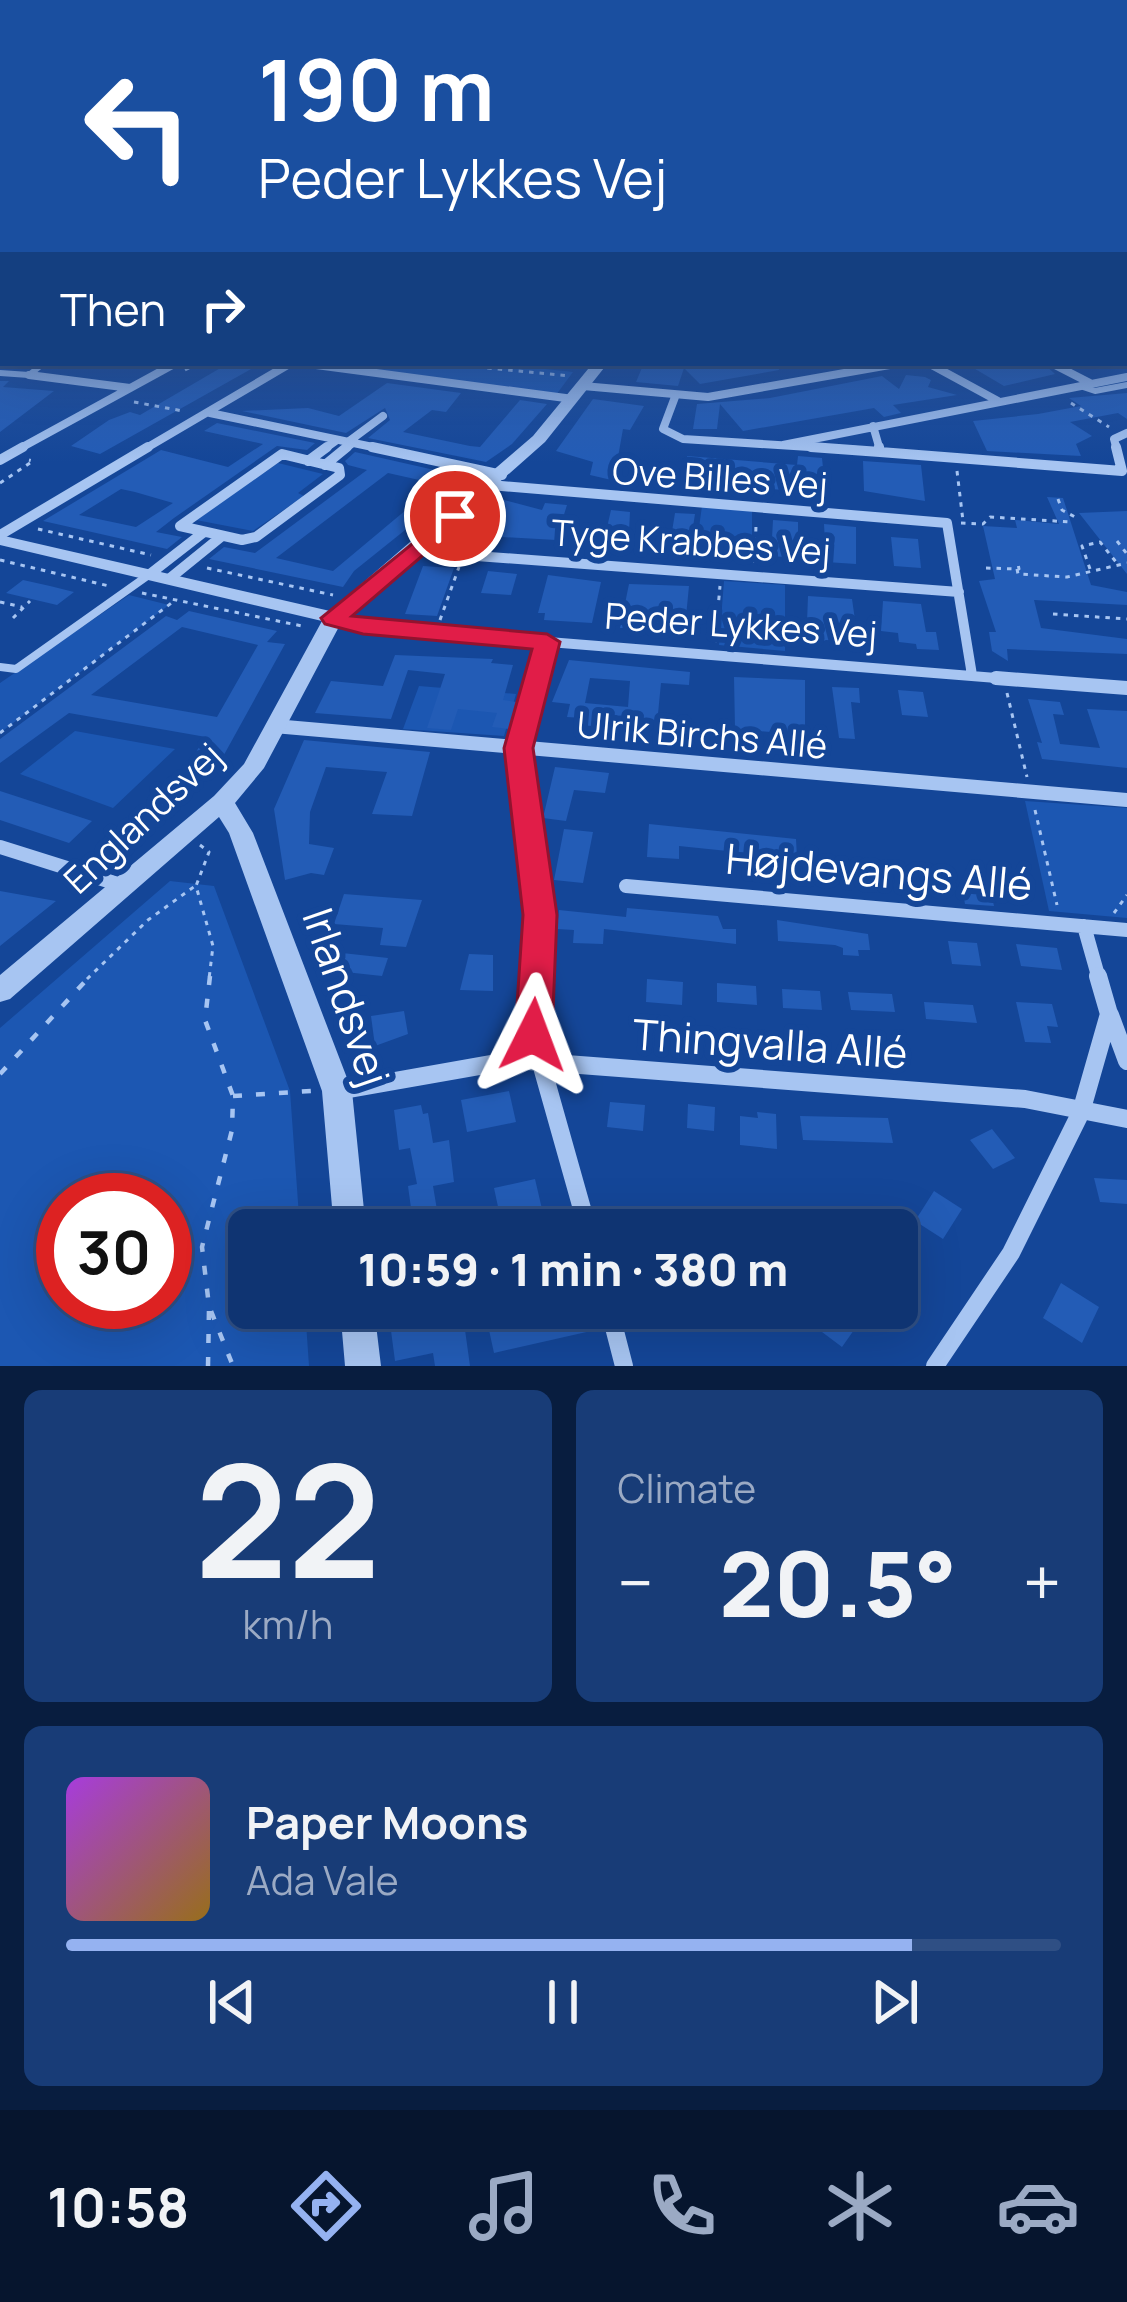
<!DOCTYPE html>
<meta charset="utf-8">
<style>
body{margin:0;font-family:Manrope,sans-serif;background:#183c77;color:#f1f3f6;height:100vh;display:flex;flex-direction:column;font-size:45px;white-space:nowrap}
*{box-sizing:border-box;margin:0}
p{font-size:39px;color:#9baac4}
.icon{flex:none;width:66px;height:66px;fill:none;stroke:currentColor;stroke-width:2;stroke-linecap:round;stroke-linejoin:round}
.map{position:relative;height:1366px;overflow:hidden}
.sheet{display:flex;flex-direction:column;gap:24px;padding:24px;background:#081d3f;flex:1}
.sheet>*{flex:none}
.banner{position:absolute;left:0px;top:0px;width:1128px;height:366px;box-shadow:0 12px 48px #0002,0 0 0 3px #2f4f84;background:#1a4fa0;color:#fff;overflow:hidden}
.speed{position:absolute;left:36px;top:1173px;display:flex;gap:24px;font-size:60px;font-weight:700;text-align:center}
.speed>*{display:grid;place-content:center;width:156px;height:156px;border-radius:50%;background:#0f3472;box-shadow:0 12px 48px #0002,0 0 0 3px #2f4f84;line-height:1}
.speed .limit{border:18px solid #d22;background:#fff;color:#111}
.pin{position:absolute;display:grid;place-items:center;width:102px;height:102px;color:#fff;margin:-51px;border:6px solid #fff;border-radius:50%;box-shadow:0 3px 12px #0007}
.me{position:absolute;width:132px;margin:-66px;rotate:3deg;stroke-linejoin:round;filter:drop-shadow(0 0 9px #0008)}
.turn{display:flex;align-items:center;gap:42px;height:252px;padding:0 60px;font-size:54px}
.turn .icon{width:156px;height:156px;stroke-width:2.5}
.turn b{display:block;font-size:84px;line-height:102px}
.then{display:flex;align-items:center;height:114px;padding:0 60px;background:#0003;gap:24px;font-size:45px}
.big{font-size:90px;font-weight:800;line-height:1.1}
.sheet .card{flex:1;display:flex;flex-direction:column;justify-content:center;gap:18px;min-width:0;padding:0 42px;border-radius:18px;background:#183c77}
.sheet .dial{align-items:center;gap:0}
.dial b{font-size:156px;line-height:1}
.song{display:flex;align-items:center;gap:36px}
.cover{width:144px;height:144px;border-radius:18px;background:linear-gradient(135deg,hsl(280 70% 55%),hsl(40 70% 35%))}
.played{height:12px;border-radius:6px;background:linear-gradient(90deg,#95b2f1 85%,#2f4f84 85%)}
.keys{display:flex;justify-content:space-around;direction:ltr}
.heat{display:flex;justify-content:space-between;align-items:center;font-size:66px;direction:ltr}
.sheet .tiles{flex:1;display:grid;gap:24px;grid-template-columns:1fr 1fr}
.card:last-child{grid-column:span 2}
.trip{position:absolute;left:228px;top:1209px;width:690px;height:120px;border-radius:18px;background:#0f3472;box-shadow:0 12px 48px #0002,0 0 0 3px #2f4f84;font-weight:800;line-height:120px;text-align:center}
.tab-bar{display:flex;height:192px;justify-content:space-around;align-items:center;background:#06152e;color:#9baac4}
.tab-bar .icon{width:84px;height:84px}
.tab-bar .active{color:#95b2f1}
.tab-bar b{font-size:54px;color:#f1f3f6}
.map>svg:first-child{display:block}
.green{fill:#1c57b2;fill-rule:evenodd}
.building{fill:#235cb6;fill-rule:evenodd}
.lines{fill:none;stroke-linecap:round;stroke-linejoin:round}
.path-far1{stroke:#a7c5f2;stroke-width:3;stroke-dasharray:4.5 6;stroke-linecap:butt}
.path{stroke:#a7c5f2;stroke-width:4.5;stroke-dasharray:9 14;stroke-linecap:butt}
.service-far1{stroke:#a7c5f2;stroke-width:6}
.service{stroke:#a7c5f2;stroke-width:8}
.minor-far3{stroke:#a7c5f2;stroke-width:8}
.minor-far2{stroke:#a7c5f2;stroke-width:10}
.minor-far1{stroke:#a7c5f2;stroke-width:14}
.minor{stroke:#a7c5f2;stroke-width:18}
.tertiary{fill:#a7c5f2;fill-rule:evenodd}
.route{fill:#e11d48;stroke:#92132f;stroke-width:3}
.labels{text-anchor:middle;stroke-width:12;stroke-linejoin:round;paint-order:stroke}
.street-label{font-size:36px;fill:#fff;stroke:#144698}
.near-street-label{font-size:42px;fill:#fff;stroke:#144698}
</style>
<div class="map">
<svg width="1127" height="1366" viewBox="0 0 1127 1366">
<rect width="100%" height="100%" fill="#144698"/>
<path class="green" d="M315,363h175l83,9 -17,23z
M278,463l45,11 -25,19 6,3 -51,35 -57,-11z
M702,506l50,4v29l-54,-4z
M724,581l61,4v66l-66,-6z
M129,595l40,10 -169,128v-50z
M419,686l97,8 -12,42 -101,-7z
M75,731l100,18 -62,59 -93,-34z
M1025,801l102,7v110l-78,-7z
M170,881l44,5 76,205 10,139h-51v78h56l4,58h-309v-338zM63,1200h102v102h-102z"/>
<path class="building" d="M229,363h33l-162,91 -29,-8 38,-26 21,-8 10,3z
M644,363h134l1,7 -79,14 -16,-16 -6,18 -42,-4z
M965,363h78l12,11 -51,12z
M906,375l19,2 6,3 -3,7 29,8 -64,10 8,8 -17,4 -10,-9 -131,23 -23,-27 -3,25h-24l4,-25 73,-6 112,-22 17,13z
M0,381h9l-6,6 51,4 -54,41z
M387,383l74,10 -15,19 -14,-2 -29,22 67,14 10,1 40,-47 27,4 -35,40 -26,18 -118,-24 22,-18 -5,-12 -39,25 -104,-22 66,-3 31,8z
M1127,393v26l-9,-6 -48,9 22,14 -16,8 5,12 -94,-5 -14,-30 65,-7 43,-8 -12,-8z
M593,399l51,7 -14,24 -7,-1 -7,39h6l-2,14 -30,-7 3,-13 -37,-11z
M217,423l98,20 -8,7 -30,-4 -103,72 -18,14 26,5 -15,12 -124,-28 118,-71 67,17 35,-23 -59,-13zM121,489l14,3 38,11 -37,24 -57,-12z
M355,452l115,26 -116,93 -11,16 -134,-28 15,-12 31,6 112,-83 -19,-5 -3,-4zM388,473l49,11 -104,87 -57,-13z
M687,456l110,9 1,-9 24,2 3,29 -6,-1 1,7 -136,-11z
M863,461l58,4 4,36 -61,-10z
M1047,497l16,1 28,87 36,7v13l-93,-5 7,28 86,11v15l-120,-5 1,12 -16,-10 -3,-19h7l-17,-51 16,-2 -12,-53 34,2 -2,-8 44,4z
M500,499l42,11 3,-7 22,2 -11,35 -71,-4 -7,6 -21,-6z
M611,510l19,2 -2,40 -20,-2 1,-5h-6z
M1127,511v63l-48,-61z
M675,513l20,1 -4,26h6l-2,18 -27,-2z
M773,520l25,2v36l-27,-2z
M824,524l32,3v37l-30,-2z
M891,537l27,2 3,29 -27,-2z
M423,566l31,2 -17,48 -32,-2z
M488,571l29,3 -6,21 -30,-2z
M548,575l53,7 -9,41 -48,-3 1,-7h-7z
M23,580l27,6 24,6 -17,13 -51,-12z
M629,584l60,2 -4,41 -65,1z
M808,596l44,3 5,35 -16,-1v8l-15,-1 -20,8z
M883,601l38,3 5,28h10l3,18 -22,-1 -1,-5 -17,-2 -1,-9 -17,-2z
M189,611l88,20 -10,11 18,2 -65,118 -55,58 -25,-9 41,-37 25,-37 -137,-24 -69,50v-24l166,-123 11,4zM182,627l76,18 -41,72 -126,-22z
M395,655l98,4 -2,4 22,2 -10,35 14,2 -8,27 -17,-2 5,-14 -39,-4 -7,21 -24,-2 18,-54 -37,-4 -17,49 -76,-6 16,-32 52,5z
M569,660l121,12 -1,13 -28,-2 -4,41 -33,-3 -1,8 -42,-4 1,-7 -15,-1 3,-13 -18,-2zM590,678l40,3 -2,26 -43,-4z
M734,677l71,3v55l-70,-6z
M832,687l27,1 1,15 -9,-1 4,37 -16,-1z
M898,690l25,2 5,25 -26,-2z
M1028,699l32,3 4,13 -11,-1 7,30 40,4 -13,-39 40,2v57l-85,-9 -5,-17 5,1z
M304,740l126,12 -18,64 -40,-2 15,-42 -61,-5 -16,45 -1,32 25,4 -10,27 -13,-2 -26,7 -11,-71z
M555,767l54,6 -4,20 -31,-3 -8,31 -23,-3z
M0,791l92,30 -23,22 -69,-23z
M649,824l147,15 1,19 -118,-12v13l-32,-2z
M564,829l29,3 -10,51 -29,-3z
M961,882l28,2 5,22 -29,-2z
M0,891l56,10 -56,45z
M344,894l78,6 -16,47 -26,-2 3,-17 -49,-4z
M627,908l91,8 5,13h13v15l-132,-15 -1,15 -30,-1 1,-13 -17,-1 2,-19 67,7z
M777,920l91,14 2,16h-12l1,6 -16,-1v-7l-8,-3 -57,-4z
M948,941l29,2 4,23 -29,-2z
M1016,944l41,4 5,22 -41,-4z
M342,953l46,5 -6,18 -46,-5z
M469,954l24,1v36l-33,-1z
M647,979l36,3 -1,23 -36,-3z
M717,983l39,3 1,19 -40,-3z
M782,989l38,2 2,19 -39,-2z
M848,992l44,2 3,18 -44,-2z
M924,1002l49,3 4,18 -51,-4z
M1016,1002l36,2 6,23 -11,-1 4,17 -26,-1z
M404,1011l4,23 -33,12 -4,-30z
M509,1091l7,31 -49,10 -6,-32z
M610,1102l35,3 -2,26 -36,-4z
M688,1104l27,3 -1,24 -27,-3z
M421,1105l2,9 5,-1 5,30 16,-3 5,42 -21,4 7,42 -26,2 -6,-44 9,-2 -7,-36 -11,2 -5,-40z
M757,1112l19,2 1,35 -37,-4v-29l18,2z
M800,1116l88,2 5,25 -90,-3z
M992,1129l23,29 -22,11 -23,-29z
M1094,1178l33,2v24l-27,-2z
M535,1179l7,30 -42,7 -6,-28z
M934,1191l28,18 -19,30 -28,-18z
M730,1208l9,22h-42l-4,-14z
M1061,1283l38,24 -17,36 -39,-25z
M388,1308h74l8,58h-35l-2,-13 -38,8z
M790,1308h65l-10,16 9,6 -12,17z
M569,1311l1,5 16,-4 5,19 -97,22 -5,-23z"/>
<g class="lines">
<path class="path-far1" d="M435,363l135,13
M185,370l14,-7
M134,402l49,9
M1071,403l38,24
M957,471l6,50
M0,483l33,-22 -4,-1
M1058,499l4,11 13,7
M961,523l22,1 7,-7 81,5
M38,529l113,26
M1117,541l10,13
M0,560l109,26
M755,563l1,-39
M207,568l126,27
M986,568l33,1 -1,-5
M1017,569l1,5 49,3 60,-14
M1090,569l-8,-23 18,-4 16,20
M142,593l160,33
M0,602l22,5
M1053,614l74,5
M13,618l17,-17
M440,620l19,-53
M715,642l5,-56
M1007,693l20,84
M0,733l174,-132
M1035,810l22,95
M200,845l9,7 -13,34 17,60 -4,33
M1114,913l13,-18
M87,979l61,-59 47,-34"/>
<path class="path" d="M210,976l-5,44 28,76 -1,34 -30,117 7,59 24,60
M0,1074l90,-98
M233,1096l78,-5
M208,1366l1,-58"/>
<path class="service-far1" d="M0,373l29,2 15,-12
M1080,386l15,5 32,-6"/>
<path class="service" d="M0,667l16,2 134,-95"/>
<path class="minor-far3" d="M301,363l272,36
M928,363l70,38
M1051,363l39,20
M29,375l101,13
M583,386l125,11 193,-34
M675,397l-12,32 20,10 174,11
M210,413l177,37
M873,426l7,24
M348,442l35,-26
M783,445l344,-68
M17,450l159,-87
M143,450l148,-87
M323,450l14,-10
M343,450l10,-7
M1117,450l-3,-11 13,-6"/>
<path class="minor-far2" d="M372,447l130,28
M811,447l69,5 -1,-5
M1116,447l6,24
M880,452l242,19
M282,454l57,14 1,7 -84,62 -14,3 -62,-14z
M0,460l23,-13
M308,461l19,-14
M325,465l22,-18
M490,485l457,38 25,152
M0,535l148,-88
M420,546l43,9 496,37
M150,574l54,-42
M169,579l53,-43
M334,618l29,9 671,54
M537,681l10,-39"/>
<path class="minor-far1" d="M996,678l131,10
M274,726l853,74
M0,847l124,39
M626,886l501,44
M1084,926l15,53
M536,979l4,-64 -21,-168 19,-69"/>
<path class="minor" d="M536,976l-3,59 55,195
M1110,1015l17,46
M338,1091l176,-31 511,39 102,20
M609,1308l15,58
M935,1366l76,-113 70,-141 28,-98 -11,-38"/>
<path class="tertiary" d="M1125,350h2v9h-2z
M593,363h15l-63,79 -203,179 -78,147 -29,35 18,30 99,258 14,139h-32l-12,-139 -93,-258 -10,-16 -209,182 -10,3v-27l214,-179 30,-32 78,-143 -322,-76v-10l330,76 203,-175z
M340,1308h34l7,58h-36z"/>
</g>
<linearGradient id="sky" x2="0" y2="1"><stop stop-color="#0b2654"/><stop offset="0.59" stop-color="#345da2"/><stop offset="1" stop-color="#345da2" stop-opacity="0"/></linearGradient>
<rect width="1127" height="463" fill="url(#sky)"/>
<path class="route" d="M455,509l11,7 -3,5 -111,95 195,18 13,8 -27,106 24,167 -5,120 -6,11 -13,5 -13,-5 -5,-11 8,-120 -19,-167 28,-99 -169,-15 -38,-10 -4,-6z"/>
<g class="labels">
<g class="street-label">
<text transform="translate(720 478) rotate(4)" y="13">Ove Billes Vej</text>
<text transform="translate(691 542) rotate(4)" y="13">Tyge Krabbes Vej</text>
<text transform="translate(741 625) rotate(4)" y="13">Peder Lykkes Vej</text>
<text transform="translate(702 735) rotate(5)" y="13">Ulrik Birchs Allé</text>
<text transform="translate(143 818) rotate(-43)" y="13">Englandsvej</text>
</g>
<g class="near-street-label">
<text transform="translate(879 872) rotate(5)" y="15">Højdevangs Allé</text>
<text transform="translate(346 997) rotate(71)" y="15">Irlandsvej</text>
<text transform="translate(770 1044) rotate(4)" y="15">Thingvalla Allé</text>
</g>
</g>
</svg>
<div class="speed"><div class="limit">30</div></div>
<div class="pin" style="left:455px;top:516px;background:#d93025"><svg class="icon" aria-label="arrive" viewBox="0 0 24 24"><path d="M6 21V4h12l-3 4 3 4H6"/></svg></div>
<svg class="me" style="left:533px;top:1035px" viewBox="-20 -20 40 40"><path d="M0-17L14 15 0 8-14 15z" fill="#e11d48" stroke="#fff" stroke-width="4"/></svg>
<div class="trip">10:59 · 1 min · 380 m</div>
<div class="banner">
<div class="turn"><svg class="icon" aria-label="left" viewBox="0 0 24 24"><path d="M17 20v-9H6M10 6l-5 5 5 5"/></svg><div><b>190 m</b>Peder Lykkes Vej</div></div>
<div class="then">Then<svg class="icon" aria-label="right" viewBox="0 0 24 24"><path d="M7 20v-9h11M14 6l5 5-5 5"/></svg></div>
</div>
</div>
<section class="sheet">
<div class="tiles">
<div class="card dial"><b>22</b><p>km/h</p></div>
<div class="card"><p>Climate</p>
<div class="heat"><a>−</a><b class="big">20.5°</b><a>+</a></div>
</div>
<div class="card">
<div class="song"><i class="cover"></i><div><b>Paper Moons</b><p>Ada Vale</p></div></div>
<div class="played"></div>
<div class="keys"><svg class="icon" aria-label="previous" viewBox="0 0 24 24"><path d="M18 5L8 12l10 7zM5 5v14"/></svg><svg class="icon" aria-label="pause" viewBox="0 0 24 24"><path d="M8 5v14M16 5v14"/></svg><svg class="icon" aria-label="next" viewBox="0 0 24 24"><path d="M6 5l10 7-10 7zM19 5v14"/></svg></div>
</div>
</div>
</section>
<nav class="tab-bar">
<b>10:58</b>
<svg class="icon active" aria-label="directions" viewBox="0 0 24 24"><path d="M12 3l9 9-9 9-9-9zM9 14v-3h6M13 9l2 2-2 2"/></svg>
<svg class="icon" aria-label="music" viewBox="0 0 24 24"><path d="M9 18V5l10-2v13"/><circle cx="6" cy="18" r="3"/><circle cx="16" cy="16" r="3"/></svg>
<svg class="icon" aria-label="phone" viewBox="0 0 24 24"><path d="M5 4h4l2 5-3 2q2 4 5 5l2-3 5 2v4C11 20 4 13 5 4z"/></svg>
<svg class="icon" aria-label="climate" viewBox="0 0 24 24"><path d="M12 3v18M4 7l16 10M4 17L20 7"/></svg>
<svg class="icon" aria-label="car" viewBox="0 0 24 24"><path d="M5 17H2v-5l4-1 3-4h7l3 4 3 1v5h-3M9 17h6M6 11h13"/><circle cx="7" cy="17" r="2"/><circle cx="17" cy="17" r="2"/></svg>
</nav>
